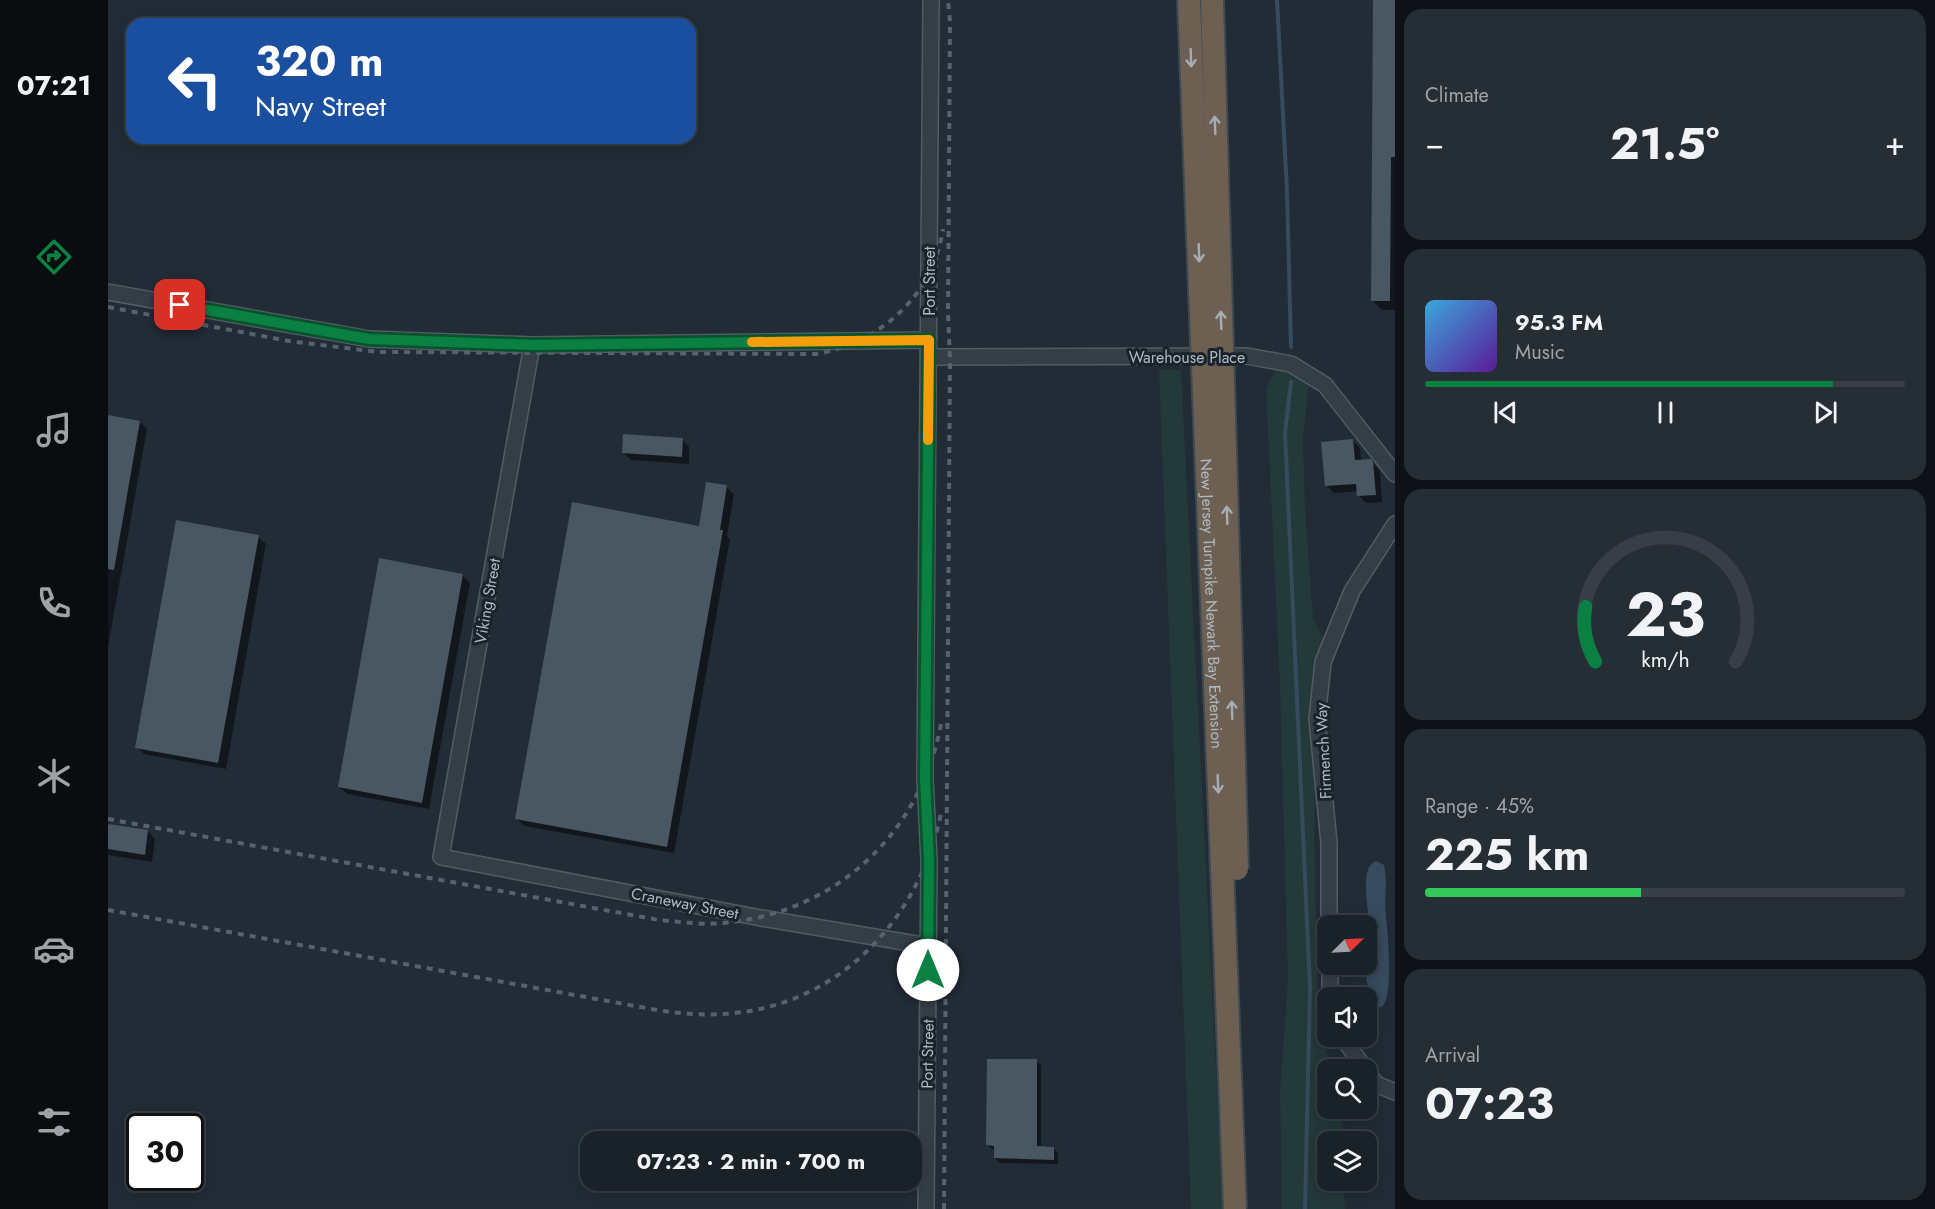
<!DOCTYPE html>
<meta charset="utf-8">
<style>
body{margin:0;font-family:Jost,sans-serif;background:#262e35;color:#f1f3f6;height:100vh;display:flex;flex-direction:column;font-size:22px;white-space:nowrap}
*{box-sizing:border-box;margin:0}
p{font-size:20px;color:#9fa3a8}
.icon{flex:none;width:33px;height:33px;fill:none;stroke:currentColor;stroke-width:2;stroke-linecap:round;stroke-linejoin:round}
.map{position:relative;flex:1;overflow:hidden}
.details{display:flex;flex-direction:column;gap:9px;padding:9px;background:#0e1217;width:540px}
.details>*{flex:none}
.top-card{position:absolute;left:18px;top:18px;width:570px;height:126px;border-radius:18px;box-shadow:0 3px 15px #0003,0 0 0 2px #373e46;background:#1a4fa0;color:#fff;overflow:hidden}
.needle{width:39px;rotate:66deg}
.controls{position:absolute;left:1209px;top:915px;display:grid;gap:12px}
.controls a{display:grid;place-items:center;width:60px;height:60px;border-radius:12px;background:#192129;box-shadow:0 3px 15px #0003,0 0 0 2px #373e46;font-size:30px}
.speed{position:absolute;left:18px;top:1113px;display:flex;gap:12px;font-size:30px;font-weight:700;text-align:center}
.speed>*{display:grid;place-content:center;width:78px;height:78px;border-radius:50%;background:#192129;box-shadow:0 3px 15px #0003,0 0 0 2px #373e46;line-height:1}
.speed .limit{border:3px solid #111;border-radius:9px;background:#fff;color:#111}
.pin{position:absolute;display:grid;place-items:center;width:51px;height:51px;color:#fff;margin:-26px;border-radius:12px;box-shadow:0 3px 9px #0006}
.me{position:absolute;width:66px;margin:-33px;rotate:0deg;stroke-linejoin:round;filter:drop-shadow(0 0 4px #0008)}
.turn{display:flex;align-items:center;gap:21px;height:126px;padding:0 30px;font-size:27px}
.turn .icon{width:78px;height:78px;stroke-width:2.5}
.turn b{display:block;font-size:42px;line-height:51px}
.big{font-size:45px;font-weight:700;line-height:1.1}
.details .widget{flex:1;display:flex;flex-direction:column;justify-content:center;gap:9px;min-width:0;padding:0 21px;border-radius:18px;background:#262e35}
.details .dial{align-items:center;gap:0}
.dial svg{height:156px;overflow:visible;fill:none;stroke:#373e46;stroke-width:7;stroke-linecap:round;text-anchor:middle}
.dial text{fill:#f1f3f6;stroke:none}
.song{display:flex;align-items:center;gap:18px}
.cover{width:72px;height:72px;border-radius:9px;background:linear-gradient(135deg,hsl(200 70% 55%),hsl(270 70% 35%))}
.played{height:6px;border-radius:3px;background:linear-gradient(90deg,#0b8043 85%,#373e46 85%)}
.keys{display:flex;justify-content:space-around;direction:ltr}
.heat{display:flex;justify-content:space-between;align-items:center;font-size:33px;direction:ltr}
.charge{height:9px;border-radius:4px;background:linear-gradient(90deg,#34c759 45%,#373e46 0)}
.trip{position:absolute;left:472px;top:1131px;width:342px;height:60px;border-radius:18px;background:#192129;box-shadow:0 3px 15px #0003,0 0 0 2px #373e46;font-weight:700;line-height:60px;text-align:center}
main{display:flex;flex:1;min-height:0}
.tabs{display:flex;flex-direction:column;width:108px;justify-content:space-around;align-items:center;background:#0a0d10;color:#9fa3a8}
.tabs .icon{width:42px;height:42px}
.tabs .current{color:#0b8043}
.tabs b{font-size:27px;color:#f1f3f6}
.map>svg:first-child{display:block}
.green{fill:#243939}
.water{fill:#374b5f}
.shadow{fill:#0007}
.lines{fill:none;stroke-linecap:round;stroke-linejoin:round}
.stream{stroke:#374b5f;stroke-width:4}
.building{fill:#495762}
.minor-casing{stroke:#525c65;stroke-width:18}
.minor{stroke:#353e47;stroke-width:15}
.rail{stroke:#57626e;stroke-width:4;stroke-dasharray:6 6;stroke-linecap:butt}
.highway-bridge-casing{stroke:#3f4952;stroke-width:26;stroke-linecap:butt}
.highway-bridge{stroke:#6d6052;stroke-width:22}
.oneway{stroke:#a5acb3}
.route-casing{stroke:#07532c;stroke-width:15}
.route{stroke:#0b8043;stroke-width:10}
.slow{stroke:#f59e0b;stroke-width:10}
.labels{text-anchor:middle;stroke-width:6;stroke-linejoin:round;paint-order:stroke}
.street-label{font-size:16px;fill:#afb9c4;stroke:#1a232c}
</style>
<main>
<nav class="tabs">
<b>07:21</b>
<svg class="icon current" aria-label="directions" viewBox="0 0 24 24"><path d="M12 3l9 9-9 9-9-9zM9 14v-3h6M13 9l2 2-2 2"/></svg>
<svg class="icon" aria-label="music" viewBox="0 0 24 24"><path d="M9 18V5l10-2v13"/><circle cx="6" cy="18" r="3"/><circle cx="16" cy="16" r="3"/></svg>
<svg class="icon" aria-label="phone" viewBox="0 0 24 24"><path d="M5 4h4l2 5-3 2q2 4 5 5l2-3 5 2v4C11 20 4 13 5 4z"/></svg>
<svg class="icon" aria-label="climate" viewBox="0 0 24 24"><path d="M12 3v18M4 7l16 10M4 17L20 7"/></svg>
<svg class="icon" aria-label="car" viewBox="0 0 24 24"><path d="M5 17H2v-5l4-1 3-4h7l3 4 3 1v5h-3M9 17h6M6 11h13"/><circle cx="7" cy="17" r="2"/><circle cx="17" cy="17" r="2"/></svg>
<svg class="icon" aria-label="filters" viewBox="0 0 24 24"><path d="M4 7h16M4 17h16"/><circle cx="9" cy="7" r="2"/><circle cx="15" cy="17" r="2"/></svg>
</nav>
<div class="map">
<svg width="1287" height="1209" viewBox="0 0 1287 1209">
<rect width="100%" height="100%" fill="#212c37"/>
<path class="green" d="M1170,365l31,17 -6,57 2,71 8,108 11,24 -10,183 4,198 14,46 -4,1v38l13,1 1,32 -14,1v38l16,1 1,28h-63l-2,-117 8,-111 -8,-295 -14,-297z
M1051,370h22l42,839h-32z"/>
<path class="water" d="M1268,861l8,4c4,17 0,35 2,52 2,17 9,95 -8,90 -5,-6 -8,-12 -10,-20 -5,-19 2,-37 2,-56 -1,-17 -5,-34 -4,-51 1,-8 2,-16 10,-19z"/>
<path class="shadow" d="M1267,0h20v310h-13l-10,-10z
M0,416l32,6 7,7 -39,218z
M574,439l7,8v17l-58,-4 -7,-7z
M1245,441l7,7 1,13 9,-1 10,11 2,31 -16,1 -8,-8v-4l-24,2 -7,-7z
M618,487l8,7 -7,42 3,3 -56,314 -150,-27 -7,-7z
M150,537l8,7 -40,225 -82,-15 -7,-7z
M354,575l8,8 -41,226 -82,-15 -8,-7z
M0,826l40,5 7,8 -3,23 -44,-7z
M928,1061l5,4v83h12l5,5v11l-58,-1 -5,-5 1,-8 -4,-1 -5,-4z"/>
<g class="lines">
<path class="stream" d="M1169,0l10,191 4,156
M1183,382l-6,51 25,555 -5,221"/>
</g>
<path class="building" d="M1265,0h22v157h-4l-1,144h-19z
M0,415l32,6 -26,149 -6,-1z
M515,434l60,4 -1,19 -60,-4z
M1245,439l2,21 16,-1 2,3 3,33 -19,1 -1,-12 -31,2 -4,-44z
M598,482l21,3 -7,45h3l-56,317 -152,-28 57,-317 127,24z
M68,520l83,15 -41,228 -83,-15z
M271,558l84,16 -41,229 -84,-16z
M0,824l40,6 -3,25 -37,-6z
M879,1059h50v87l17,1v13l-60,-2v-12l-8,-1z"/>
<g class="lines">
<g class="minor-casing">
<path id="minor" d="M0,292l261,47 163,6 397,-5
M424,345l-91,512 320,61 167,28
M820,357l319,-1 44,8 34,21 70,89
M1221,926v-83l-12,-124 6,-57 29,-71 43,-67
M1222,964v34
M1237,1036l3,9 18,25
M1258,1070l10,14 19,8
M818,1209l3,-349 -4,-81 6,-779"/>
</g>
<use href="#minor" class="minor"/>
<path class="rail" d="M0,307l181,34 89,11 438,2c64,-11 117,-58 127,-125
M0,819l551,101c24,2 48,6 73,2 108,-13 189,-91 209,-198
M0,910l549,100c26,4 52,6 78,3 108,-11 186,-98 206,-200
M836,1209l6,-852 -2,-42 2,-293 -2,-22"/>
<g class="highway-bridge-casing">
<g id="highway-bridge">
<path id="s1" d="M1081,0l46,1209"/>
<path d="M1104,0l25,869"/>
</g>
</g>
<use href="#highway-bridge" class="highway-bridge"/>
</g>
<defs><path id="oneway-shaft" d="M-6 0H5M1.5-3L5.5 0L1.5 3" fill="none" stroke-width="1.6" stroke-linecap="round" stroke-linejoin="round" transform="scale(1.5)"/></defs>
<g class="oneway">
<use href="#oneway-shaft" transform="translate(1083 58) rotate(88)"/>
<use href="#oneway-shaft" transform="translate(1107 125) rotate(-92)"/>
<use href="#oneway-shaft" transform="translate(1091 253) rotate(88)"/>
<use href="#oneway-shaft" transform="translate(1113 320) rotate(-92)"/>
<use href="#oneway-shaft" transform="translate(1119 515) rotate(-92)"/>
<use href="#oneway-shaft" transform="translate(1124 710) rotate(-92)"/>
<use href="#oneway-shaft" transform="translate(1110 784) rotate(88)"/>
</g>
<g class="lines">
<g class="route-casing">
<path id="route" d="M72,305l189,34 163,6 397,-5 -4,439 4,81 -1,110"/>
</g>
<use href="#route" class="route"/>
<path class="slow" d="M644,342l177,-2 -1,100"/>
</g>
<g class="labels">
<g class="street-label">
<text transform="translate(821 281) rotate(-90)" y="6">Port Street</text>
<text x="1079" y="363">Warehouse Place</text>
<text transform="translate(379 601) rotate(-80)" y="6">Viking Street</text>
<text dy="6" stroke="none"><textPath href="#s1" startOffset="604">New Jersey Turnpike Newark Bay Extension</textPath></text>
<text transform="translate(1215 751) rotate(-93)" y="6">Firmench Way</text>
<text transform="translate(577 903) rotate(11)" y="6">Craneway Street</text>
<text transform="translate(819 1054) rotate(-89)" y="6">Port Street</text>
</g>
</g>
</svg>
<div class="controls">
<a><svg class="needle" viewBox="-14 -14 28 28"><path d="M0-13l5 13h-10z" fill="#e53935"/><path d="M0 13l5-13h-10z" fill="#9fa3a8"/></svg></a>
<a><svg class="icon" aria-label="sound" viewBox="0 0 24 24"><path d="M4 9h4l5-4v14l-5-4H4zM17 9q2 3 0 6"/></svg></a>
<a><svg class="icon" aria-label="search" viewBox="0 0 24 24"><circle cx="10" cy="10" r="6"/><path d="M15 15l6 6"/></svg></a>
<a><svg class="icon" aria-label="layers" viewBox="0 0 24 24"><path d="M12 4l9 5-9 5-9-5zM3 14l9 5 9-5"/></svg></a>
</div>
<div class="speed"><div class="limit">30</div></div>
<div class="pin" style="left:72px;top:305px;background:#d93025"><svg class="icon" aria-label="arrive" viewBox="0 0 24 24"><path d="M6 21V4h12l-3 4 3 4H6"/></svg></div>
<svg class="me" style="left:820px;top:970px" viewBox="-20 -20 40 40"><circle r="19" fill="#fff"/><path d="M0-13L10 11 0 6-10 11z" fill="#0b8043"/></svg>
<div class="trip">07:23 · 2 min · 700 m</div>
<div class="top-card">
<div class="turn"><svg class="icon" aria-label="left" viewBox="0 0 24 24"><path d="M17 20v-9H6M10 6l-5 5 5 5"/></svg><div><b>320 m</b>Navy Street</div></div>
</div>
</div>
<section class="details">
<div class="widget"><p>Climate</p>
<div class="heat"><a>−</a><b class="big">21.5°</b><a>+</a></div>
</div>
<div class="widget">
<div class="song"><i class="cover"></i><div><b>95.3 FM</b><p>Music</p></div></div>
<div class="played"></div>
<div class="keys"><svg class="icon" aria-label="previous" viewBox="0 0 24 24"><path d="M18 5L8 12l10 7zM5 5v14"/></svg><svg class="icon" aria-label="pause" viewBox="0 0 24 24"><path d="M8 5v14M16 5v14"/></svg><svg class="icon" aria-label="next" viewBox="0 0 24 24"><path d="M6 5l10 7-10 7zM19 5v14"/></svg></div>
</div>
<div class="widget dial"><svg viewBox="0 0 100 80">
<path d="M14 69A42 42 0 1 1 86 69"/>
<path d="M14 69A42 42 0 0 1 9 41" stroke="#0b8043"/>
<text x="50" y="56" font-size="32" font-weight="700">23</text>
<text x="50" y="72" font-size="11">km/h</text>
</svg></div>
<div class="widget"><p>Range · 45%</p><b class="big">225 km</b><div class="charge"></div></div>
<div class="widget"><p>Arrival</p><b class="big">07:23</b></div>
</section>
</main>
